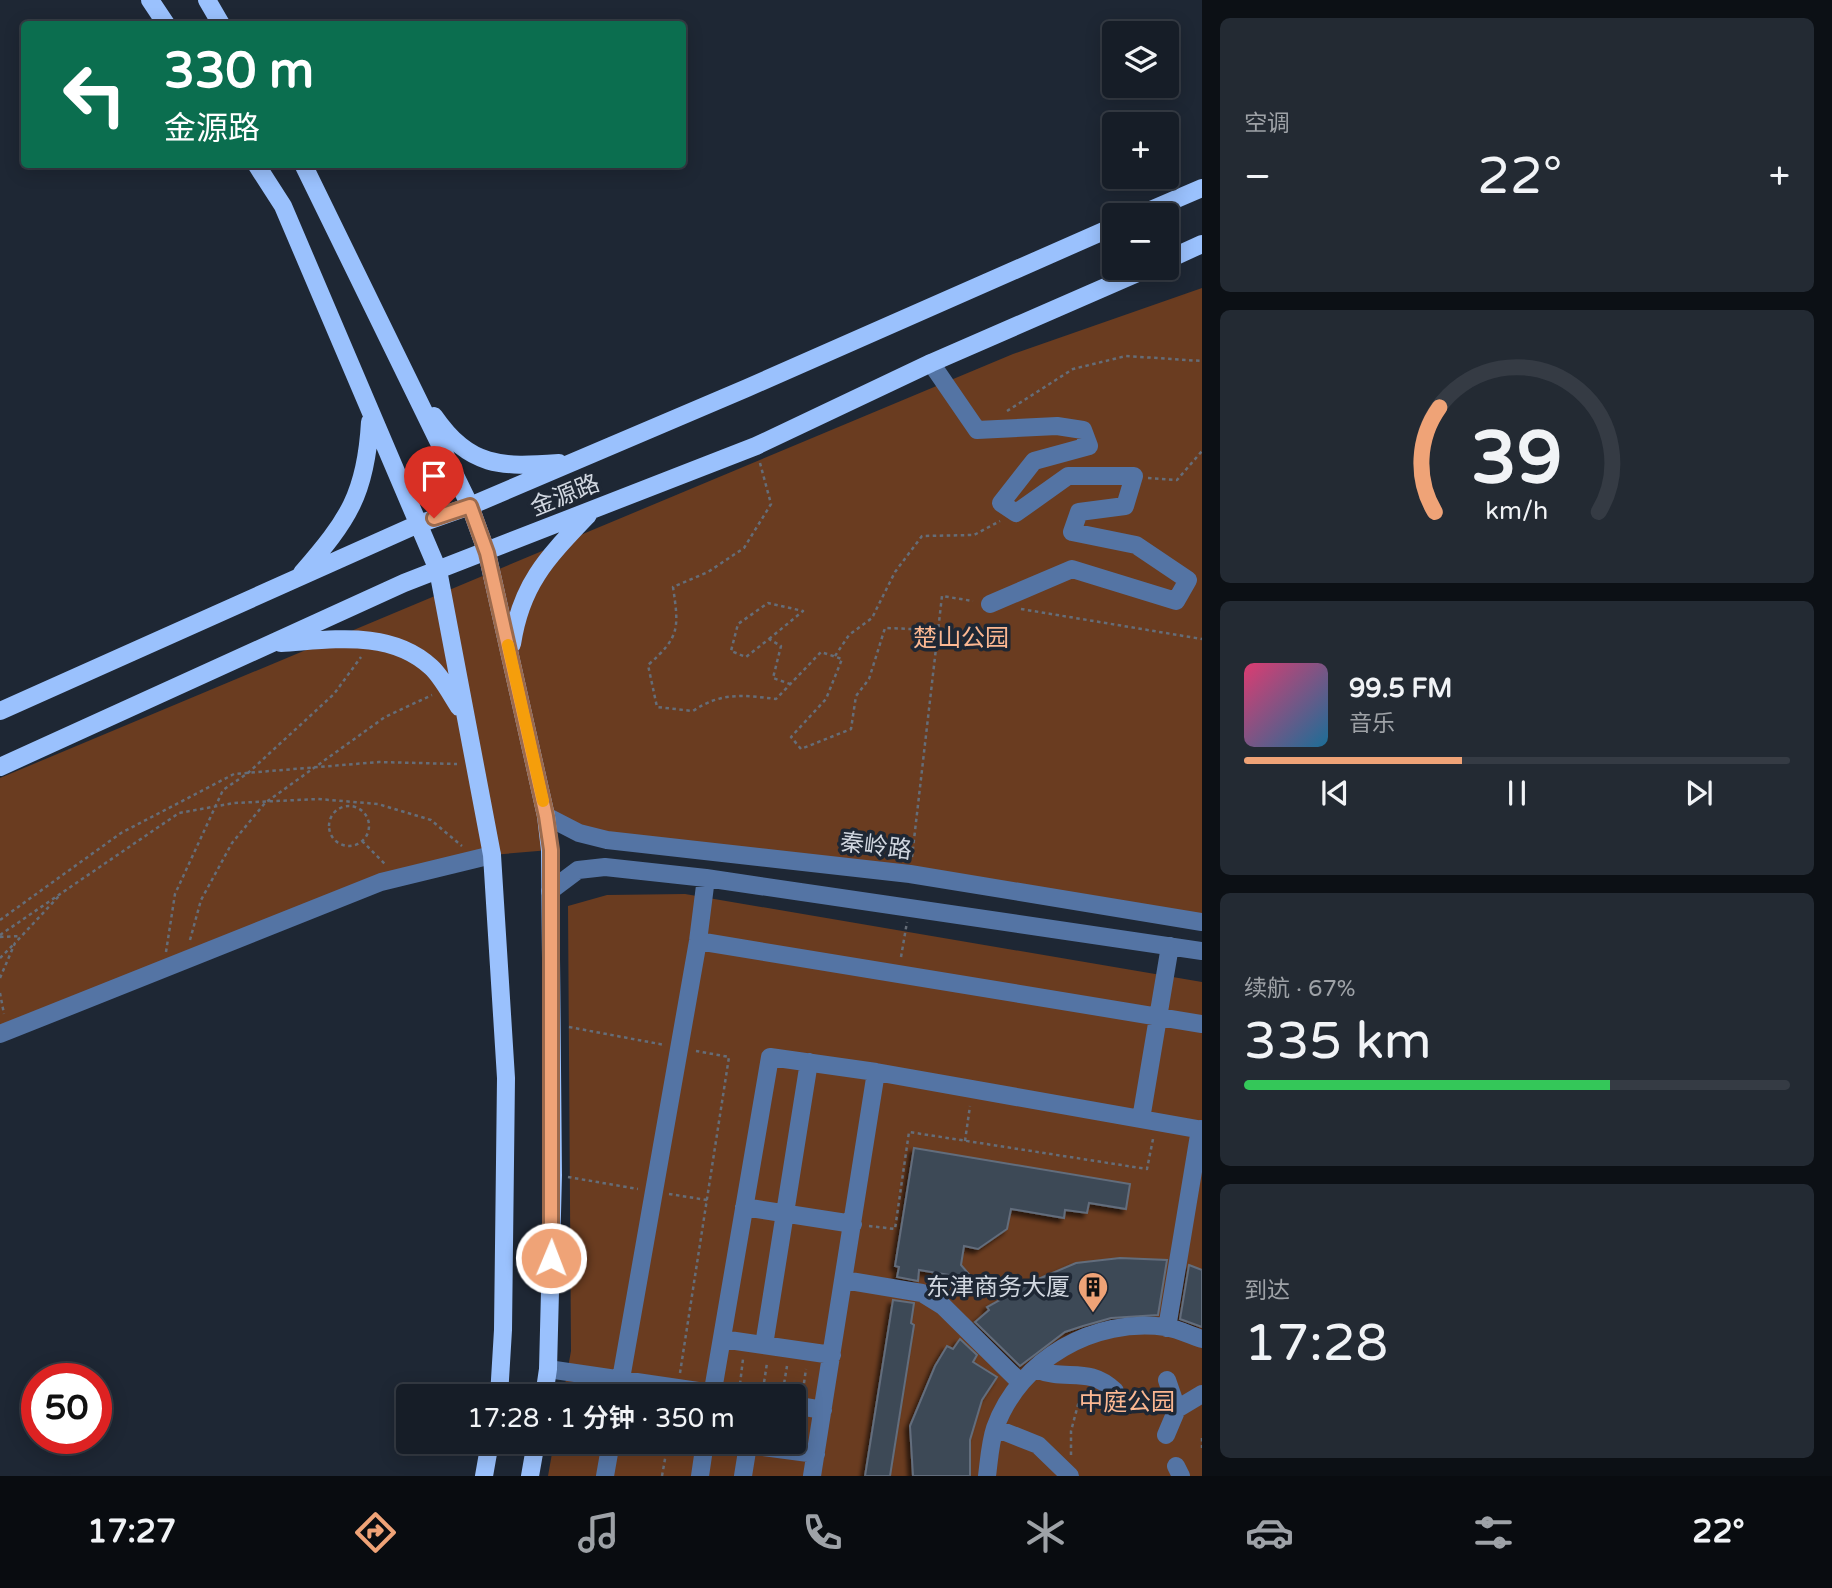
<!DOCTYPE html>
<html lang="zh">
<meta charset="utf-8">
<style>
body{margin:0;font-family:"Varela Round","Noto Sans SC",sans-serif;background:#232a33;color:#f1f3f6;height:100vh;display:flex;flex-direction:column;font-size:26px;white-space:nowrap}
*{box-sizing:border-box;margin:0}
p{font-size:23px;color:#9ea2a7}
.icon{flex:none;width:38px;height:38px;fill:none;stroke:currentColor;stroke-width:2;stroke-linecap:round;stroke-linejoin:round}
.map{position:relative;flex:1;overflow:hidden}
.sheet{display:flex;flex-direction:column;gap:18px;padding:18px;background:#0c1015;width:630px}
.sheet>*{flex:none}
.top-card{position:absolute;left:21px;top:21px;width:665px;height:147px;border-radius:7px;box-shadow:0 4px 18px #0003,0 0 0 2px #353b44;background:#0b6e4f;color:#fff;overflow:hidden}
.buttons{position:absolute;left:1102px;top:21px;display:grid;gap:14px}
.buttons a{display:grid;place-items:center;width:77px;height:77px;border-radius:7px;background:#161d27;box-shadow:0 4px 18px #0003,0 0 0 2px #353b44;font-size:35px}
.speed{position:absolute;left:21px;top:1363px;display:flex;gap:14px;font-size:35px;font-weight:700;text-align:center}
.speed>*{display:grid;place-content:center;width:91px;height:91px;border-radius:50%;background:#161d27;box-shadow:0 4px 18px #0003,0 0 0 2px #353b44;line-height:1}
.speed .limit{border:10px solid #d22;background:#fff;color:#111}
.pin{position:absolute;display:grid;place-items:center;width:60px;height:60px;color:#fff;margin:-72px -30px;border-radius:50% 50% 50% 0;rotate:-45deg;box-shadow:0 0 7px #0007}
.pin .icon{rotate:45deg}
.me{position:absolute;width:77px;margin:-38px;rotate:1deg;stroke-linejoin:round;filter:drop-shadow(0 0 5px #0008)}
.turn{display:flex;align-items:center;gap:24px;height:147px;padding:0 28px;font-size:32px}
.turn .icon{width:91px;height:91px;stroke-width:2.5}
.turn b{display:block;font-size:49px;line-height:60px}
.big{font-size:52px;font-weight:600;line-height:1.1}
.sheet .card{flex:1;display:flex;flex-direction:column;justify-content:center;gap:10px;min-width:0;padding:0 24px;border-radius:10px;background:#232a33}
.sheet .dial{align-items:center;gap:0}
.dial svg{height:182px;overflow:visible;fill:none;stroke:#353b44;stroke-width:7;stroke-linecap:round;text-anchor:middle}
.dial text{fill:#f1f3f6;stroke:none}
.song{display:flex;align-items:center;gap:21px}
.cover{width:84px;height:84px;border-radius:10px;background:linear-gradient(135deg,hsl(340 70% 55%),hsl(200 70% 35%))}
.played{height:7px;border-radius:4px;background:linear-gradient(90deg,#efa377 40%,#353b44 40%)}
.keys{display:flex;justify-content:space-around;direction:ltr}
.heat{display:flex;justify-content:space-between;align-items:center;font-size:38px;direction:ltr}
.charge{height:10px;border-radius:5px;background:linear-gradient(90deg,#34c759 67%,#353b44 0)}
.trip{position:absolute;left:396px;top:1384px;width:410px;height:70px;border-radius:7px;background:#161d27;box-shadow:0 4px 18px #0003,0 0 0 2px #353b44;font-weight:600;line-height:70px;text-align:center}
.dock{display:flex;height:112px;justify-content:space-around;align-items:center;background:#090c10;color:#9ea2a7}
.dock .icon{width:49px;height:49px}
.dock .current{color:#efa377}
.dock b{font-size:32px;color:#f1f3f6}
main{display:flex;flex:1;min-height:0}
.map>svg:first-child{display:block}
.green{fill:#6a3c20}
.building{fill:#3e4857;stroke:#626d7c;stroke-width:2;filter:url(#shadow)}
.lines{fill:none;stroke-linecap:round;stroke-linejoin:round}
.path{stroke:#656d78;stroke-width:2.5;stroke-dasharray:3.5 3.5;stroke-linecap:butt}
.minor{stroke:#5474a4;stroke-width:18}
.major{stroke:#9ac1fd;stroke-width:18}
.route-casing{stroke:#9b6a4d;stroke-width:18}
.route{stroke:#efa377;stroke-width:12}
.slow{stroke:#f59e0b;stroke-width:12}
.labels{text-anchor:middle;stroke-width:7;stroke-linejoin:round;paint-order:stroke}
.street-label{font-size:24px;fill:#d1d7e0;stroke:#1e2734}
.park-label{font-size:24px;fill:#fcb892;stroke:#1e2734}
.poi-label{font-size:24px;fill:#d1d7e0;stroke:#1e2734;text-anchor:end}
</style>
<main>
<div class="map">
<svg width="1202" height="1476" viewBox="0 0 1202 1476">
<defs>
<filter id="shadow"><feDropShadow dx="-4" dy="4" stdDeviation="2" flood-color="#0009"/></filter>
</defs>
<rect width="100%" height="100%" fill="#1e2734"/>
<path class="green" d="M1202,288v634l-595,-82 -61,-24 4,34 -58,5 -111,27 -381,152v-256l1013,-424z
M685,894l517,88v494h-654l6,-34h239v-46h-230l8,-45 -3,-445 39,-11z"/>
<path class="building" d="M914,1148l216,36 -4,25 -37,-6 -2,10 -22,-3 -1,8 -53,-9 -4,20 -29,20 -14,-3 -3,19 12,14 -54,-9 -1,11 -21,-4 2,-10 -4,-1z
M1120,1258l47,2 -9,55 -47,3 -28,8 -18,6 -45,34 -45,-44 14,-12 -2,-3 49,-27 40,-17z
M1189,1265l13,5v57l-22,-8z
M893,1300l21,3 -3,20 3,2 -24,151h-25z
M960,1339l17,16 -4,7 24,15 -15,23 -12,40v36h-57l-3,-50 25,-60 12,-20 6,3z"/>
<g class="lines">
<path class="path" d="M1007,411l66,-42 53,-13 76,5
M760,463l11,41 -27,44 -36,24 -35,15c6,41 7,50 -25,78l9,42 36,4c28,-19 50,-16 83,-12l45,-47 21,7 -16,40 -35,38 10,12 50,-20 5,-33 13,-17 16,-51 53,2
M1148,478l29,2 25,-29
M1021,609l181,30
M769,639l34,-28 -35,-8 -30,21 -7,27 15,6 23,-18 12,7 -8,32 17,6
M835,656l14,-21 23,-17 23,-46 27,-36 52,-1 26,-14
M329 826a20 20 0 1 1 40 0a20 20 0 1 1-40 0Z
M362,841l24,24
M912,857l30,-261 31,5
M0,920l121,-87 113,-59 145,-12 78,2
M0,935l179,-122 55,-10 84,-4 60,5 53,16 31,26
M0,937l21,-1
M190,940l11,-40 31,-57 33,-40 120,-86 47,-22
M166,952l9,-58 48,-104 25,-17 86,-79 27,-37
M901,957l6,-35
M0,958l13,-13
M0,978l15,-35 44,-47
M0,993l4,21
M569,1027l96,18
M965,1141l5,-35
M568,1177l70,12
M669,1194l38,6
M869,1226l26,3 14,-97 238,37 6,-30
M680,1373l49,-316 -33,-6
M740,1384l3,-25
M783,1390l4,-24
M803,1390l3,-21
M762,1396l5,-33
M798,1435l1,-14
M1202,1438v10
M1071,1455v-24l8,-30 19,-3
M662,1476l6,-34"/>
<path class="minor" d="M931,363l46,67 80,-4 26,4 6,16 -55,15 -33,42 15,10 52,-37h66l-9,30 -46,6 -7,20 64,13 52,35 -12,21 -104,-32 -82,35
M546,816l33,17 28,7 303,34 292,48
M550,891l28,-21 27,-3 101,11 496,73
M698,941l504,83
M0,1034l381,-152 111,-27
M1141,1119l29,-173
M744,1207l109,17
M844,1280l78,13 21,13 78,77
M1167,1328l33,-199
M722,1339l110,16
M764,1345l45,-283
M548,1369l184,27
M1035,1369c32,13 53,-4 80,22
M1167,1380l10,29
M618,1396l80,-455 8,-63
M712,1396l58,-339 106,15
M793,1405l30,5
M995,1428l43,17 32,31
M1166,1435l11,-26 25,-15
M725,1442l23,3
M1176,1466l5,10
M605,1476l6,-34
M700,1476l5,-34
M743,1476l5,-31 68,9
M812,1476l64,-404 326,58
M987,1476c2,-15 3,-33 8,-48 25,-69 99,-111 171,-101 12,2 24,8 36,12"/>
<path class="major" d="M150,0l16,24
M207,0l14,24
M256,164l27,42 155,364 54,285 14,223 -3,252 -4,66
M303,164l167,342 17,47 59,263 4,34 3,325 -5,194 -4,27
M1139,215l63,-27
M1167,260l35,-16
M434,416c36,52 67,51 125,47
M302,573c46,-53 64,-79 68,-151
M281,643c50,-3 109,-14 150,24 11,10 20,28 28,40
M512,644c9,-60 35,-86 76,-129
M0,711l416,-186 54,-19 277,-118 368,-162
M0,767l404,-184 352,-137 175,-83 218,-95
M484,1476l6,-34
M530,1476l6,-34"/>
</g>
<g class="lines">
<g class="route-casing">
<path id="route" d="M434,518l36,-12 17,47 59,263 5,34v408"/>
</g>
<use href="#route" class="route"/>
<path class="slow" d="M508,645l35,156"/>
</g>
<defs>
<g id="building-pin" transform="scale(1.575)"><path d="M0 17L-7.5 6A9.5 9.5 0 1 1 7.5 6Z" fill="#efa377" stroke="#1e2734"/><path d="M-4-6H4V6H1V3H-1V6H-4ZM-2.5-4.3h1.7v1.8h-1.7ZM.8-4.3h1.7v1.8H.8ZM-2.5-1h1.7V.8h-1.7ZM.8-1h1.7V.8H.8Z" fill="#111"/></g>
</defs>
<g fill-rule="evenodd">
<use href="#building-pin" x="1093" y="1287"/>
</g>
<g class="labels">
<g class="street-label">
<text transform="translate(565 495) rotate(-22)" y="8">金源路</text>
<text transform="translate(876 846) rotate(7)" y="8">秦岭路</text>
</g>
<g class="park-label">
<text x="961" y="646">楚山公园</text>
<text x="1127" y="1410">中庭公园</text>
</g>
<g class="poi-label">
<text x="1070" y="1295">东津商务大厦</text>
</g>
</g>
</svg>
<div class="buttons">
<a><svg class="icon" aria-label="layers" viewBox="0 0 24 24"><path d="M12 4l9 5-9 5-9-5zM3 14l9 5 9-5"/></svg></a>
<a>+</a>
<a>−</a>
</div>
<div class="speed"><div class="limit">50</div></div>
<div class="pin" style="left:434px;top:518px;background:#d93025"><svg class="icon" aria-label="arrive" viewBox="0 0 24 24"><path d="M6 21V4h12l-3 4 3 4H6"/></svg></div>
<svg class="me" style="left:551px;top:1258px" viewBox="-20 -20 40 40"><circle r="17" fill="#efa377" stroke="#fff" stroke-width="3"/><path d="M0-11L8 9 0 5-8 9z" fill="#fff"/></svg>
<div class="trip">17:28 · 1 分钟 · 350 m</div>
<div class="top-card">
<div class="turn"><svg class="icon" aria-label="left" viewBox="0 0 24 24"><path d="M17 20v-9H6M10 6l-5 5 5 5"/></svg><div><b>330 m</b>金源路</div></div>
</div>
</div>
<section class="sheet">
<div class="card"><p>空调</p>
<div class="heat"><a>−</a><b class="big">22°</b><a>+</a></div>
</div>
<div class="card dial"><svg viewBox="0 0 100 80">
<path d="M14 69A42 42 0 1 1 86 69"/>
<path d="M14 69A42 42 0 0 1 16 23" stroke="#efa377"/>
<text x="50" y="56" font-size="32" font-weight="700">39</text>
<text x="50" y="72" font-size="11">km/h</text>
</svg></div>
<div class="card">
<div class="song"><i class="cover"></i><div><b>99.5 FM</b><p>音乐</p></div></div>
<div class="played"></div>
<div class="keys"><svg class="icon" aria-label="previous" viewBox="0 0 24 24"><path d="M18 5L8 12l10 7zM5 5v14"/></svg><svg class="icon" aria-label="pause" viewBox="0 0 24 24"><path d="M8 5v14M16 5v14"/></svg><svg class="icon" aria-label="next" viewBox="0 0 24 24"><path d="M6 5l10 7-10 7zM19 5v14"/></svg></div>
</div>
<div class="card"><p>续航 · 67%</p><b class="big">335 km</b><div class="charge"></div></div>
<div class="card"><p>到达</p><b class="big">17:28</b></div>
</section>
</main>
<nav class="dock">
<b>17:27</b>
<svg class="icon current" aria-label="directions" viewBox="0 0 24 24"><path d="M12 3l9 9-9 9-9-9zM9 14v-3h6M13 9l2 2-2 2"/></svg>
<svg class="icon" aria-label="music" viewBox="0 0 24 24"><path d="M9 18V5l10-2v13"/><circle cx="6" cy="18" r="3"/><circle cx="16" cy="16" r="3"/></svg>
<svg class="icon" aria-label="phone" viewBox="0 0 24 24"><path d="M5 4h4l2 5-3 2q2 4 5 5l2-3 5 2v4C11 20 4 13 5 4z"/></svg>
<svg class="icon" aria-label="climate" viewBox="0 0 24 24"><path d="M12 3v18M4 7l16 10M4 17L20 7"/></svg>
<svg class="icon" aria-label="car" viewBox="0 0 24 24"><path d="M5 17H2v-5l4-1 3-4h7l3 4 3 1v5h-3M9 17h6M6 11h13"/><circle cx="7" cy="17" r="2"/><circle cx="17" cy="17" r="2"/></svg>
<svg class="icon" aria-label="filters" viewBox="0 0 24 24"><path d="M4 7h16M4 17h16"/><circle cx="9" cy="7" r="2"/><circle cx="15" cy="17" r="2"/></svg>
<b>22°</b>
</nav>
